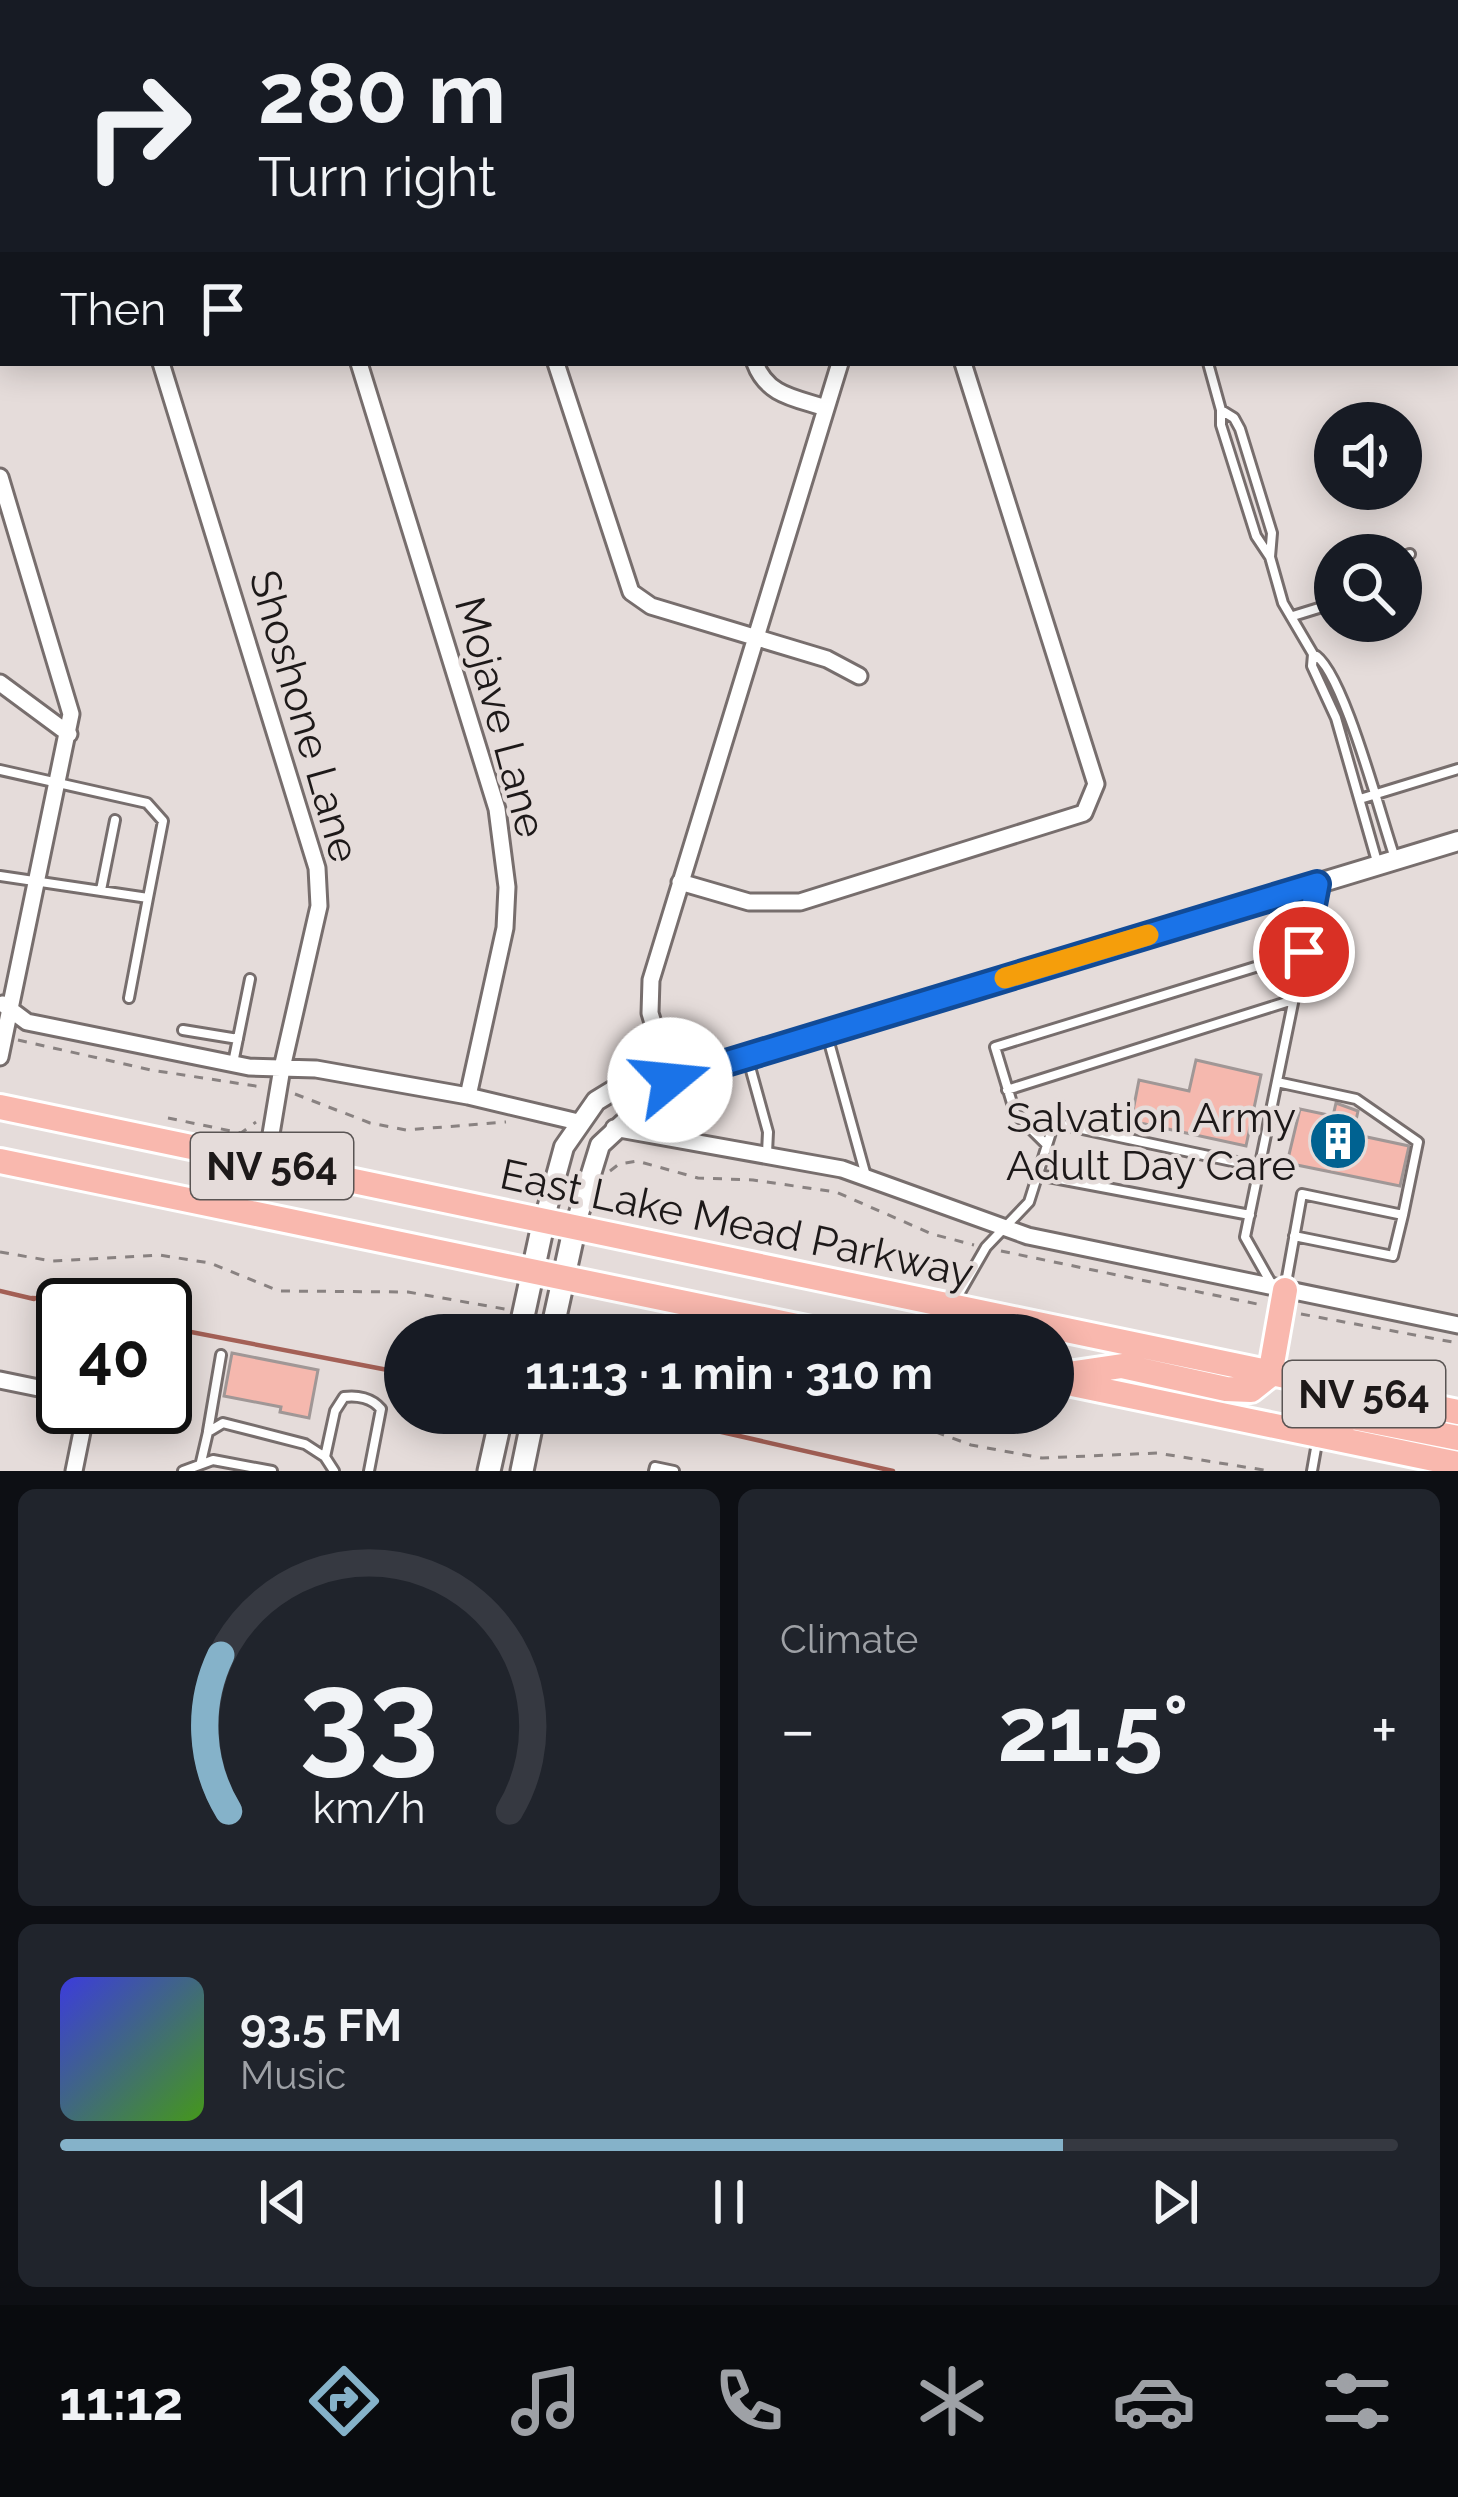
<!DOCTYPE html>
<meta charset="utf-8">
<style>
body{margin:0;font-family:Raleway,sans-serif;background:#20242c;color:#f1f3f6;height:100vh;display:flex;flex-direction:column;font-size:45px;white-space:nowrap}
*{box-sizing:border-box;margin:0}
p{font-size:39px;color:#9ea1a6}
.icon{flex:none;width:66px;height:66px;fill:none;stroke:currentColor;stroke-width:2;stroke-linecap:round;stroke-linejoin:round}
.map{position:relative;height:1471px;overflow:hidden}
.sheet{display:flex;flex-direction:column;gap:18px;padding:18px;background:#0d0f14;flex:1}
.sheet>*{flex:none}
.top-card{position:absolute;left:0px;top:0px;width:1458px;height:366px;box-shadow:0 6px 30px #0003;background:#171b24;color:#f1f3f6;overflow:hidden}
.controls{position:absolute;left:1314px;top:402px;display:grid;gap:24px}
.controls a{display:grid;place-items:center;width:108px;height:108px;border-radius:50%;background:#171b24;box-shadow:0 6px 30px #0003;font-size:60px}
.speed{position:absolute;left:36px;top:1278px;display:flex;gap:24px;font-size:60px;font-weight:700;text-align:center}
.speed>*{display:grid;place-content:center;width:156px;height:156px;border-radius:50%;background:#171b24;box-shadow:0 6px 30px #0003;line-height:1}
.speed .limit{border:6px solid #111;border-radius:18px;background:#fff;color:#111}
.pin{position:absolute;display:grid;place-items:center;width:102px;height:102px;color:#fff;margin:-51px;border:6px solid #fff;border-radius:50%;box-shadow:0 3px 12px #0007}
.me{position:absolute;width:132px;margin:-66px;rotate:73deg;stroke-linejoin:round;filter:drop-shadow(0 0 9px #0008)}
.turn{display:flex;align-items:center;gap:42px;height:252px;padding:0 60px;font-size:54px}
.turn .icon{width:156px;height:156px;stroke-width:2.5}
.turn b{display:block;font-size:84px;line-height:102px}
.then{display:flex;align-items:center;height:114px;padding:0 60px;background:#0003;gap:24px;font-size:45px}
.big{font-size:90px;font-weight:700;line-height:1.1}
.sheet .tile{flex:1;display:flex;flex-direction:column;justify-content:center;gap:18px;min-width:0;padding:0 42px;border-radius:18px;background:#20242c}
.sheet .dial{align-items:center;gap:0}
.dial svg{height:312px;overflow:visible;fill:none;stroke:#363941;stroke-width:7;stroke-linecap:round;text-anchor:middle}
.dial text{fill:#f1f3f6;stroke:none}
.song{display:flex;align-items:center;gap:36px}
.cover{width:144px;height:144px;border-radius:18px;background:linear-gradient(135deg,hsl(240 70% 55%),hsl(100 70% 35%))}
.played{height:12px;border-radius:6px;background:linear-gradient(90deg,#85b2c9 75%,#363941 75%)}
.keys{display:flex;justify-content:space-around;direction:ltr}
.heat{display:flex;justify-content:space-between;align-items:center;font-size:66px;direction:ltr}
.sheet .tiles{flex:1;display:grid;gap:18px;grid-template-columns:1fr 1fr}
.tile:last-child{grid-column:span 2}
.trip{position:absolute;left:384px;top:1314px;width:690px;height:120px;border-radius:60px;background:#171b24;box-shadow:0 6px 30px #0003;font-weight:700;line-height:120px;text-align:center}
.tabs{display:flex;height:192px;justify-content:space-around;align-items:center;background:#090b0e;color:#9ea1a6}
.tabs .icon{width:84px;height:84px}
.tabs .current{color:#85b2c9}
.tabs b{font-size:54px;color:#f1f3f6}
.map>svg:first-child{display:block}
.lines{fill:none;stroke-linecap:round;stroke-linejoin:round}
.stream{stroke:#a46056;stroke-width:4.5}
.building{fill:#f5b8ae;stroke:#a09796;stroke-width:3}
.service-casing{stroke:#776e6d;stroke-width:14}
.minor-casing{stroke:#776e6d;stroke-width:21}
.tertiary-casing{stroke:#776e6d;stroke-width:24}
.secondary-casing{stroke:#776e6d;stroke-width:27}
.primary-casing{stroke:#fff;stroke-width:30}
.path{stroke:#898281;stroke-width:3;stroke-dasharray:9 9;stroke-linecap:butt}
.service{stroke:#fff;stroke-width:8}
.minor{stroke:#fff;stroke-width:15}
.tertiary{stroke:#fff;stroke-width:18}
.secondary{stroke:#fff;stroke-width:21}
.primary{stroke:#f9b8ae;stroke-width:24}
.route-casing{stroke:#114b97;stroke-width:30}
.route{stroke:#1a73e8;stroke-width:21}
.slow{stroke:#f59e0b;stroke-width:21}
.labels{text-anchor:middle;stroke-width:9;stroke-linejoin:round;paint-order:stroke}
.shield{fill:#e5dcda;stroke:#595453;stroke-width:3}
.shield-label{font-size:39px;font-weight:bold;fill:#1d1919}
.street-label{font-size:42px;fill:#1d1919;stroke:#e5dcda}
.poi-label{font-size:42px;fill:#1d1919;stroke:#e5dcda;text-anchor:end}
</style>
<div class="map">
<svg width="1458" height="1471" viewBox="0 0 1458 1471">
<rect width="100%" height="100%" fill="#e5dcda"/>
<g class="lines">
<path class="stream" d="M0,1291l34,8
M32,1298l65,3
M165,1327l228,44
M651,1416l242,55"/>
</g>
<path class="building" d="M1196,1060l65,15 -15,71 -115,-25 8,-41 50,11z
M1336,1103l22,8 -5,23 56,12 -9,40 -113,-23 13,-54 33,7z
M232,1353l86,17 -9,48 -29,-6 1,-5 -57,-11z"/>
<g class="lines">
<g class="service-casing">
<path id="service" d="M1208,363l13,47
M1270,557l2,-24 -32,-104 -6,-11 -13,-8v15l35,111 14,21 13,46 30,51
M1401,557l9,-3
M1401,583l13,-4
M1293,616l42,-13
M0,770l147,33 16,18 -15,77
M1360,799l98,-30
M1378,865l-42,-147 -24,-52 1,-12c29,11 69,168 82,204
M0,876l148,22 -19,100
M101,890l14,-70
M183,1030l55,9
M827,1035l39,141
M747,1056l21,76 -1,21
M233,1063l17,-84
M1277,1082l79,17 62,43 -15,73 -101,-21 -16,89
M1007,1090l286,-90
M1047,1145l-32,-32 -20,-66 309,-95
M1038,1175l212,40
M1294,1236l99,20 10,-41
M1271,1283l-26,-46 72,-351
M955,1301l31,-54 43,-45 25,-79 206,44
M208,1431l13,-76
M201,1462l7,-30 15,-9 82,21 20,13
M183,1471l30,-11 59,11
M334,1471l-9,-14 10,-46 9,-14c13,-2 28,1 37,12l-12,62
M654,1471l1,-4 19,4
M1312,1471l6,-34"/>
</g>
<g class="minor-casing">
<path id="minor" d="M49,0l1,3
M247,0l1,3
M444,0l1,3
M641,0l1,3
M837,0v3
M508,3l10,-3
M906,3l10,-3
M161,363l156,505 2,38 -37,162 -16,96
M359,363l138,446 10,78 -2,41 -37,168
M556,363l75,229 20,14 176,53 32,17
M755,363c12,33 41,35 71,45
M0,477l71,237 -71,343
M0,683l69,51
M680,882l69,20h51l284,-89 12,-29 -133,-421
M3,1004l24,18 222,45 67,2 152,27 110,26
M670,1080l-20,-67 1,-33 189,-617
M614,1128l228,41 186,67 430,89
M0,1380l63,13
M74,1471l13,-64"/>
</g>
<g class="tertiary-casing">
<path id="tertiary" d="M544,1220l20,-73 32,-46 41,-25 33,4 788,-239
M575,1226l25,-81 70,-65"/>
</g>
<g class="secondary-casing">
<path id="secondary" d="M519,1335l25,-115
M551,1335l24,-109
M489,1471l13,-58
M522,1471l12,-58"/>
</g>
<g class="primary-casing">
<path id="primary" d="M0,1107l1458,305
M0,1161l840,174
M1061,1375l61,-9 104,23 25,1 19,-15 15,-85
M1053,1380l405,84
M1318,1435l34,-18 106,21"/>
</g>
<path class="path" d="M18,1040l133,30 111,17
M295,1094l75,29 36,7 100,-8
M168,1118l73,15 15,-11
M610,1171l9,-7 18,-3 61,17 55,2 83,12 96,42 42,11
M1001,1251l261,54
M0,1252l52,9 107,-6 51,8 69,28 129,1 97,17
M1301,1314l157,29
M574,1322l52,13
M885,1413l86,32 71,13 115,-5 113,18"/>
<use href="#service" class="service"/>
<use href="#minor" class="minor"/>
<use href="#tertiary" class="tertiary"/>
<use href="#secondary" class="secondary"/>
<use href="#primary" class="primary"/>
</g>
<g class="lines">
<g class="route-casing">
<path id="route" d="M670,1080l647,-196 -13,68"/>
</g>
<use href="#route" class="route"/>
<path class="slow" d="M1005,978l143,-43"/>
</g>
<defs>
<g id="building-disc" transform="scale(3)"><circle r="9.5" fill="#006291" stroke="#e5dcda"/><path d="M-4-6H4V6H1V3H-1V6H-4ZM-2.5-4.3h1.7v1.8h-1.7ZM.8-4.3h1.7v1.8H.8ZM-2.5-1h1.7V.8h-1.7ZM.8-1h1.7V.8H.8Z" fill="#fff"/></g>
</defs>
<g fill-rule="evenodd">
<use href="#building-disc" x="1338" y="1141"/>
</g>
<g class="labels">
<g class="shield">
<rect x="191" y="1133" width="162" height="66" rx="9"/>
<rect x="1283" y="1361" width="162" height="66" rx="9"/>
</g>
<g class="shield-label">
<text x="272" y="1180">NV 564</text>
<text x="1364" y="1408">NV 564</text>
</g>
<g class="street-label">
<text transform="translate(305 716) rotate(74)" y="15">Shoshone Lane</text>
<text transform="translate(501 717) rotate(75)" y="15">Mojave Lane</text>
<text transform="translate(737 1223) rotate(12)" y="15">East Lake Mead Parkway</text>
</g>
<g class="poi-label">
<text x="1296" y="1132">Salvation Army<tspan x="1296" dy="48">Adult Day Care</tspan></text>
</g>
</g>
</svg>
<div class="controls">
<a><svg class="icon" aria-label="sound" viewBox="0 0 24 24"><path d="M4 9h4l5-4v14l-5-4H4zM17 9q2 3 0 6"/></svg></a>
<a><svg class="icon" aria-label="search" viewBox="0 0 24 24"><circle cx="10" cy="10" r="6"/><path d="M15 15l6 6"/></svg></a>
</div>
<div class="speed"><div class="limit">40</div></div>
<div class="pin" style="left:1304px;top:952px;background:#d93025"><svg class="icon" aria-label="arrive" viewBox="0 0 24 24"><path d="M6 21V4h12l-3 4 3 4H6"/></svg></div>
<svg class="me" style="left:670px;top:1080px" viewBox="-20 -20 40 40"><circle r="19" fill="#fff"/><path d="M0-13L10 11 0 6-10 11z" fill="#1a73e8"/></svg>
<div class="trip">11:13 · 1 min · 310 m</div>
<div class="top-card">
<div class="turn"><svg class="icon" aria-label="right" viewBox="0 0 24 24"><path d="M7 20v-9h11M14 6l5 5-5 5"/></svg><div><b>280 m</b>Turn right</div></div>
<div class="then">Then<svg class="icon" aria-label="arrive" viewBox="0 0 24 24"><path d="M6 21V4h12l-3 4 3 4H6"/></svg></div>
</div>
</div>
<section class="sheet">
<div class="tiles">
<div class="tile dial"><svg viewBox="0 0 100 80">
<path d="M14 69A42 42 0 1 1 86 69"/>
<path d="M14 69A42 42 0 0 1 12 29" stroke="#85b2c9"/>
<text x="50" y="56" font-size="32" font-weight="700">33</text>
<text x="50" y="72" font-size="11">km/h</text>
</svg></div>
<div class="tile"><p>Climate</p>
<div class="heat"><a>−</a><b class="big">21.5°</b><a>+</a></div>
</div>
<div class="tile">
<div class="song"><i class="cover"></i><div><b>93.5 FM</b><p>Music</p></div></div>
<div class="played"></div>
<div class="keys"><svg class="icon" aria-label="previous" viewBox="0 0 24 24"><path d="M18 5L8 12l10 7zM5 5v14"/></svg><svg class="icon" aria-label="pause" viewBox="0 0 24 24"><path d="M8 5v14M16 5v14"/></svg><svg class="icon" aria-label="next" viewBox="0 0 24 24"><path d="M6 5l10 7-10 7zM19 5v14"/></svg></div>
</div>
</div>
</section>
<nav class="tabs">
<b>11:12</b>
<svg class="icon current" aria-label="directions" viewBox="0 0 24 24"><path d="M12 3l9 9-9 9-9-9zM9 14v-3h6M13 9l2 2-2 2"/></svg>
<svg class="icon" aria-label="music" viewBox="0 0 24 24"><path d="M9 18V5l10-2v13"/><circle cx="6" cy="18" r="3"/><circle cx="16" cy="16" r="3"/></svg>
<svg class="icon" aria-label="phone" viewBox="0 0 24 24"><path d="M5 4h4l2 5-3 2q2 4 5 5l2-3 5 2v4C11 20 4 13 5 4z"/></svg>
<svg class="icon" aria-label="climate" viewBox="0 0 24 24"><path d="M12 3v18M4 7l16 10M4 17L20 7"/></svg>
<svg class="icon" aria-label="car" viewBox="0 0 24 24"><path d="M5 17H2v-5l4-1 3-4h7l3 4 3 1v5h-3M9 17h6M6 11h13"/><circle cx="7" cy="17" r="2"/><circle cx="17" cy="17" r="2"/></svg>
<svg class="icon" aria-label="filters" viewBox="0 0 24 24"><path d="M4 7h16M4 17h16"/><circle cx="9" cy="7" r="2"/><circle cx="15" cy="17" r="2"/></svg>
</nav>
